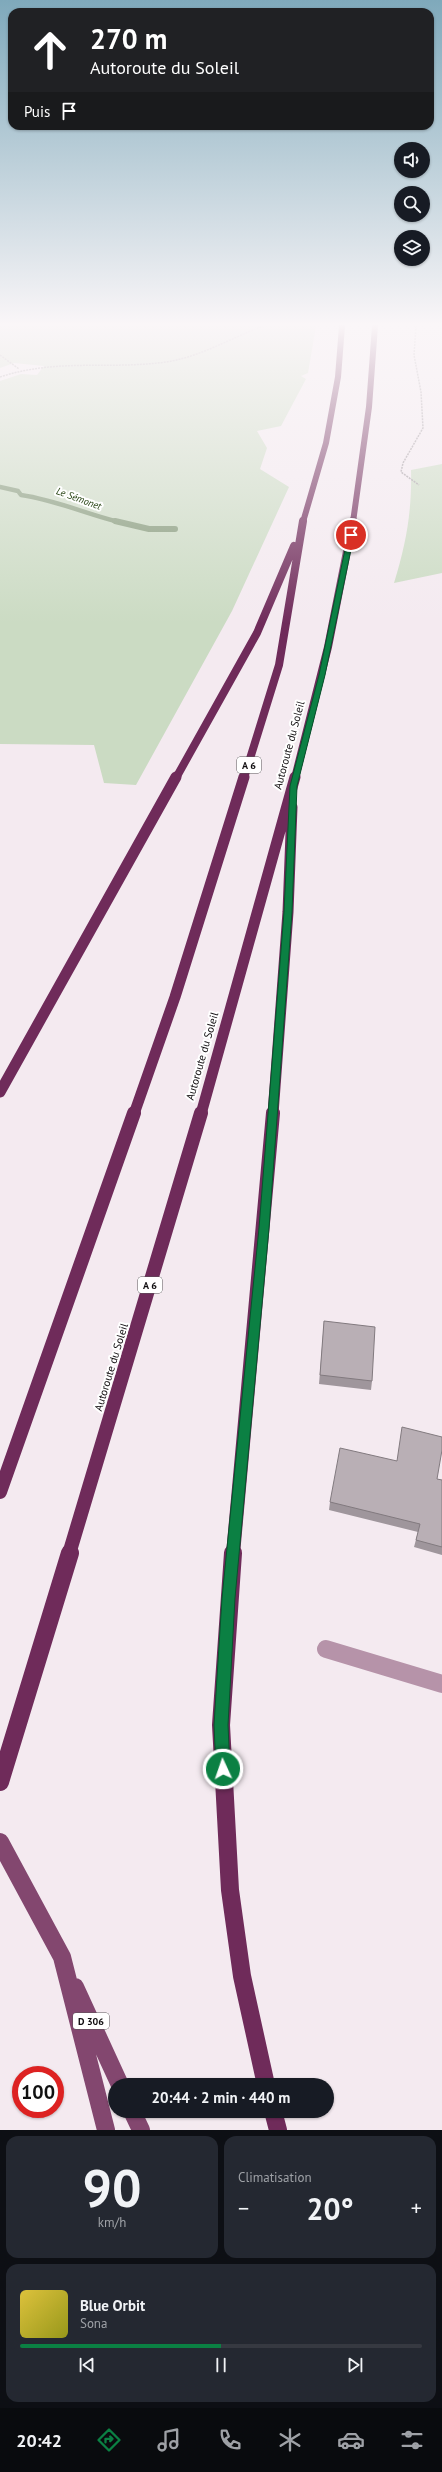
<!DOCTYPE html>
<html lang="fr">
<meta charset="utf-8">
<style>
body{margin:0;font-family:"PT Sans",sans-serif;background:#242831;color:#f1f3f6;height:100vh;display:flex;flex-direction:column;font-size:15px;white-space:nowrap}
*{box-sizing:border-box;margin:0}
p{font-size:13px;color:#9ea1a6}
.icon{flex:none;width:22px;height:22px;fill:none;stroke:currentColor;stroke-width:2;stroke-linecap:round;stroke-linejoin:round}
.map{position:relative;height:2130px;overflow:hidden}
.sheet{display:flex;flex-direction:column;gap:6px;padding:6px;background:#0d0f14;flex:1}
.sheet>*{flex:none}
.top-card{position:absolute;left:8px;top:8px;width:426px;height:122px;border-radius:12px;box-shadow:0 1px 3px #0004;background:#202124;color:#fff;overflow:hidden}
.controls{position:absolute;left:394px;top:142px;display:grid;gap:8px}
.controls a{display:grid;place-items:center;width:36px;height:36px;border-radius:50%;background:#171b24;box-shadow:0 1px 3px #0004;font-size:20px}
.speed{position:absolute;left:12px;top:2066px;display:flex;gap:8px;font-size:20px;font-weight:700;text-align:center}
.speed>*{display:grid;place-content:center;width:52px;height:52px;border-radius:50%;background:#171b24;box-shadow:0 1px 3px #0004;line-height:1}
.speed .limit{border:6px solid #d22;background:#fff;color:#111}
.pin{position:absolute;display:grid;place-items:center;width:34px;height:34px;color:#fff;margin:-17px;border:2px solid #fff;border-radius:50%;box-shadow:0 1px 4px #0007}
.me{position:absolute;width:44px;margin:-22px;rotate:357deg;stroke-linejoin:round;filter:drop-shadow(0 0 3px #0008)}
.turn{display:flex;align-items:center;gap:14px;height:84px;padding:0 16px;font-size:18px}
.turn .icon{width:52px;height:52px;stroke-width:2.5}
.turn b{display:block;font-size:28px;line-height:34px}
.then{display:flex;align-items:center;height:38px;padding:0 16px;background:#0003;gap:8px;font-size:15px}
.big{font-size:30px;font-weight:800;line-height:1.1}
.sheet .card{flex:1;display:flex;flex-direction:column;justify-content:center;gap:6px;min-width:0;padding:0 14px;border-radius:12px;background:#242831}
.sheet .dial{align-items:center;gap:0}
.dial b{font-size:52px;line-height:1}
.song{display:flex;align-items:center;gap:12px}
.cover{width:48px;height:48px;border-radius:6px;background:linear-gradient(135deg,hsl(50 70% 55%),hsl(60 70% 35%))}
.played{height:4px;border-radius:2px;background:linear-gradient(90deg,#0b8043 50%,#363941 50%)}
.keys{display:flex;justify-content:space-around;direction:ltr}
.heat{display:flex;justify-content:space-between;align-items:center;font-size:22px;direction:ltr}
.sheet .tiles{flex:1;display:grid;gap:6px;grid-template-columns:1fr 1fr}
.card:last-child{grid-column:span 2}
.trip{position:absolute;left:108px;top:2078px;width:226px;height:40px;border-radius:20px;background:#171b24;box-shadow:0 1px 3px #0004;font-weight:800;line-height:40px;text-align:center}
.menu{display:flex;height:64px;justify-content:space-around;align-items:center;background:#090b0e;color:#9ea1a6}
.menu .icon{width:28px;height:28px}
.menu .current{color:#0b8043}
.menu b{font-size:18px;color:#f1f3f6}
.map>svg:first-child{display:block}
.green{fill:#cbdbc3}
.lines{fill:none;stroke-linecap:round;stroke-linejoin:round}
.stream-far1{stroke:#829877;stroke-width:4.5}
.stream{stroke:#829877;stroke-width:6}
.path{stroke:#a49da2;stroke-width:1.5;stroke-dasharray:2 1;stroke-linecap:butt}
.street{stroke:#b693a9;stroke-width:18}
.primary{stroke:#83476f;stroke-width:18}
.highway-far4{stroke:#6f2b5a;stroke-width:6}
.highway-far3{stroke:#6f2b5a;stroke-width:8}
.highway-far2{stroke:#6f2b5a;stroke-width:11}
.highway-far1{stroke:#6f2b5a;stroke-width:14}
.highway{stroke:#6f2b5a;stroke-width:18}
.wall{fill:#9f969c}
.building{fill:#b9afb5;stroke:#827a7f}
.route{fill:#0b8043;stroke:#07532c}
.labels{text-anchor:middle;stroke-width:4;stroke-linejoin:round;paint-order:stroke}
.far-water-label{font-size:10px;font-style:italic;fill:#1c3a07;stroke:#fff}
.shield{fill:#fff;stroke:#585658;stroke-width:1}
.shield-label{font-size:10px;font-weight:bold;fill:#110e10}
.street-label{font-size:11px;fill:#110e10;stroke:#fff}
</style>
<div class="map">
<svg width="442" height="2130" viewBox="0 0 442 2130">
<rect width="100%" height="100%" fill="#f4eaf0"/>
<path class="green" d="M0,326h316l-8,47 -7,3 5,3 -25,47 -24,5 10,17 -7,21 29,18 -57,124 -96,174 -32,-2 -10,-38 -94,-1v-363l21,-7 16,1 7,-9 -30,-3 -14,5z
M442,464v109l-48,10c12,-39 18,-71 17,-113z"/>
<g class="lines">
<path class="stream-far1" d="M0,487l18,4 3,4c35,5 65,19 98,27"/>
<path class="stream" d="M115,521l34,8h26"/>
<path class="path" d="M416,326l-2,29 7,37 2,36 -20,35 -2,9 18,13
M0,355l19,14
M0,377c58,-19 108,-7 166,-15 34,-5 65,-24 97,-36"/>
<path class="street" d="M326,1649l116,35"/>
<path class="primary" d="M0,1842l62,115 44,173
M75,1987l45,98
M132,2111l9,19"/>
<path class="highway-far4" d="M303,522l23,-79 12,-66 4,-51
M353,522l16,-115 6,-81"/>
<path class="highway-far3" d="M176,778l81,-145 37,-87
M244,778l35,-113 24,-144
M295,778l33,-131 25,-126"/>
<path class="highway-far2" d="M0,1092l176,-315
M134,1114l41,-117 69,-220
M201,1114l94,-337
M273,1114l15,-202 4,-105"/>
<path class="highway-far1" d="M0,1492l134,-379
M69,1554l132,-441
M233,1554l40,-441"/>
<path class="highway" d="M233,1553l-12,172 9,165 12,86 24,109
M0,1782l70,-229
M273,2111l5,19"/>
</g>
<path class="wall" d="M324,1321l48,60 -1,9 -52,-6z
M437,1479l5,1v75l-28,-8 4,-15 -89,-22 1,-8z"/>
<path class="building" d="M324,1321l51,6 -3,54 -52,-6z
M402,1427l40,10v13l-5,29 5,1v67l-26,-7 4,-16 -90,-22 10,-54 57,13z"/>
<linearGradient id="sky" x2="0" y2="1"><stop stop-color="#7fa9bb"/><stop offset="0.52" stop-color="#faf6f8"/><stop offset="1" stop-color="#faf6f8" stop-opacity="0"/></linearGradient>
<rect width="442" height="624" fill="url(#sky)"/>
<path class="route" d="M351,534l3,1 -29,140 -28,111 -5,126 -23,316 -34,370 -7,127 2,44 -2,5 -5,2 -5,-2 -2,-5 -2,-44 8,-127 37,-370 25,-316 6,-126 29,-111 29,-140z"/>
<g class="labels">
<g class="far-water-label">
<text transform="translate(79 498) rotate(20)" y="4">Le Sémonet</text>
</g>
<g class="shield">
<rect x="237" y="757" width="24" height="16" rx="3"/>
<rect x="138" y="1277" width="24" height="16" rx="3"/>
<rect x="73" y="2013" width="36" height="16" rx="3"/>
</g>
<g class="shield-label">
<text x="249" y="769">A 6</text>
<text x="150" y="1289">A 6</text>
<text x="91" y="2025">D 306</text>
</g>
<g class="street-label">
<text transform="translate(289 745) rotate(-75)" y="4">Autoroute du Soleil</text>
<text transform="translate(202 1056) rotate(-74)" y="4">Autoroute du Soleil</text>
<text transform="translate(111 1367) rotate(-73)" y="4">Autoroute du Soleil</text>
</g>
</g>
</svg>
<div class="controls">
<a><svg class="icon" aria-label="sound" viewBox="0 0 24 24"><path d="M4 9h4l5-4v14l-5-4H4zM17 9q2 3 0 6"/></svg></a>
<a><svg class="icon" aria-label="search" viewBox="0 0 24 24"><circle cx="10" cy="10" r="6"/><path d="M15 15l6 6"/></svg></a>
<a><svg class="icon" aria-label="layers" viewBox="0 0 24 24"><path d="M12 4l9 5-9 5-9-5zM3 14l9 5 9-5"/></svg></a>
</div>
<div class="speed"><div class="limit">100</div></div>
<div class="pin" style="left:351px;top:535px;background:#d93025"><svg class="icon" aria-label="arrive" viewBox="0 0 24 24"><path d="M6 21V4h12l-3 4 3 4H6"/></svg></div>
<svg class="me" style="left:223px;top:1769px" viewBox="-20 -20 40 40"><circle r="17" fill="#0b8043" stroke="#fff" stroke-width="3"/><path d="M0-11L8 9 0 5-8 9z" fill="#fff"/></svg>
<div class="trip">20:44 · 2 min · 440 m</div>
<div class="top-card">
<div class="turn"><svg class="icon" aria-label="ahead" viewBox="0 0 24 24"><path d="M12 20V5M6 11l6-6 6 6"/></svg><div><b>270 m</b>Autoroute du Soleil</div></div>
<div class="then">Puis<svg class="icon" aria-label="arrive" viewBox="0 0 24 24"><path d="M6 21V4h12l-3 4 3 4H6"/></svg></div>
</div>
</div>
<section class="sheet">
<div class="tiles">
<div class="card dial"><b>90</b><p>km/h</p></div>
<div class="card"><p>Climatisation</p>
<div class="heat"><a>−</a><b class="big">20°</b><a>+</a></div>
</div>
<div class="card">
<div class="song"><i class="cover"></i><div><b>Blue Orbit</b><p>Sona</p></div></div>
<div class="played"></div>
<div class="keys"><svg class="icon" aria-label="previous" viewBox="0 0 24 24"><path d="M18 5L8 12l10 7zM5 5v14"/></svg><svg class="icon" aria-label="pause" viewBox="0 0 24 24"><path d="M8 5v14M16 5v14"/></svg><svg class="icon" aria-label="next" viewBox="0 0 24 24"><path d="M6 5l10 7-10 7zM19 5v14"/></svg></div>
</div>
</div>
</section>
<nav class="menu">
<b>20:42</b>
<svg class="icon current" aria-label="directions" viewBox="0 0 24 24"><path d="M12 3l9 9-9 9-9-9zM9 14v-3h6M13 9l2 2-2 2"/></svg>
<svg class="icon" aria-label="music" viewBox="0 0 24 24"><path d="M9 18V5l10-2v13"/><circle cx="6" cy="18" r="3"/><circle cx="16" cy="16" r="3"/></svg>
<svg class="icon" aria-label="phone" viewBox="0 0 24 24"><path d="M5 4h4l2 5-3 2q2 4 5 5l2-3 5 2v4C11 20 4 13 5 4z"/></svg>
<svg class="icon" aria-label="climate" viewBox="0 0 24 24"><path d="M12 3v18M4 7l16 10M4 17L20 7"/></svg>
<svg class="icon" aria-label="car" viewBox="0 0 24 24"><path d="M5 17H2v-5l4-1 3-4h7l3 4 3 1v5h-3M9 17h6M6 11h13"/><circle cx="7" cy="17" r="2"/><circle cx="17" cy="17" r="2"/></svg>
<svg class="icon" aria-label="filters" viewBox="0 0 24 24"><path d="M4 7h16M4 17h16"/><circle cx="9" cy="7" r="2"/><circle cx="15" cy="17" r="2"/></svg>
</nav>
